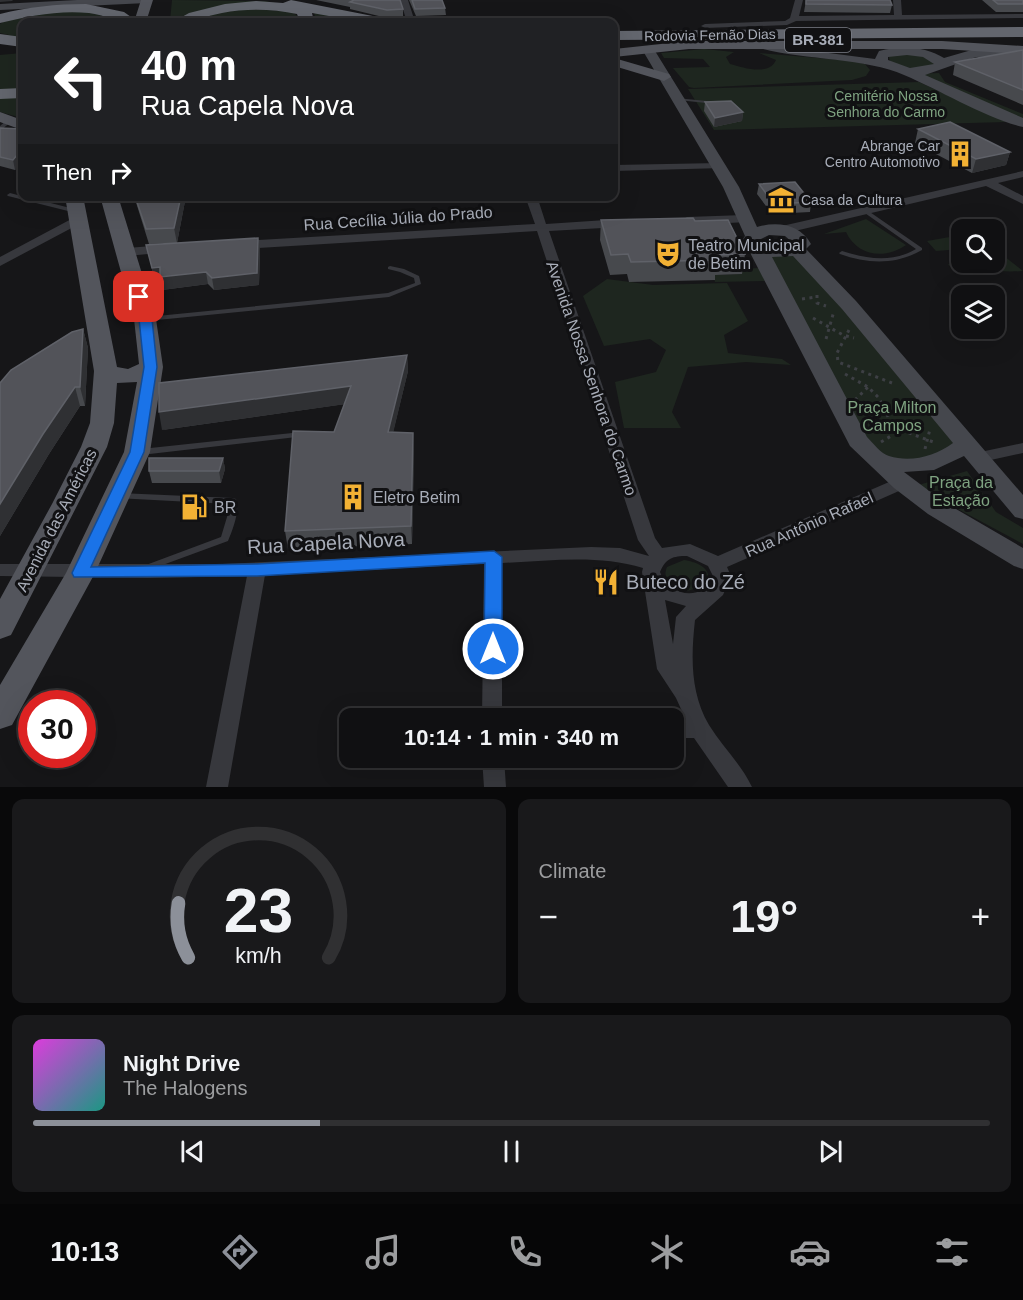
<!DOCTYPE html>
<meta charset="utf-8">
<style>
body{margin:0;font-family:Arial,sans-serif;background:#19191b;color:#f1f3f6;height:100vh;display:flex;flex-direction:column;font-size:22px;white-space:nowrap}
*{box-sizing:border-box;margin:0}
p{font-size:20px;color:#9c9d9f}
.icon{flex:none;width:33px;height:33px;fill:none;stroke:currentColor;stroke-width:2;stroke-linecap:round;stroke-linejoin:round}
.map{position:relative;height:787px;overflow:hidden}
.sheet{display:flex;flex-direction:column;gap:12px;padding:12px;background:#09090a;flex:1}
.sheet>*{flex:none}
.top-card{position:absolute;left:18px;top:18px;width:600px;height:183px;border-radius:12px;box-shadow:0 6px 24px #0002,0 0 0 2px #303032;background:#202124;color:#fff;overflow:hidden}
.buttons{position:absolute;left:951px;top:219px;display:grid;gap:12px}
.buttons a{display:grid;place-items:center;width:54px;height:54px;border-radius:12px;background:#101012;box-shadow:0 6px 24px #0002,0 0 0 2px #303032;font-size:30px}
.speed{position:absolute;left:18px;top:690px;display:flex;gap:12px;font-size:30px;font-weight:700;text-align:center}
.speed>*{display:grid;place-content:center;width:78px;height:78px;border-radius:50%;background:#101012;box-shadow:0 6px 24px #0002,0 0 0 2px #303032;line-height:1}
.speed .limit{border:9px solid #d22;background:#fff;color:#111}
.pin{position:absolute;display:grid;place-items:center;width:51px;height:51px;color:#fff;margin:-26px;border-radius:12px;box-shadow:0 3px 9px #0006}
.me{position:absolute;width:66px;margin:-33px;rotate:0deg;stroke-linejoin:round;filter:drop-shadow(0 0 4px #0008)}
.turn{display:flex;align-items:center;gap:21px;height:126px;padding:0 24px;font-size:27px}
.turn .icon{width:78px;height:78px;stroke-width:2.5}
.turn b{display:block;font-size:42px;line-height:51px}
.then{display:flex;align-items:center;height:57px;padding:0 24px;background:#0003;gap:12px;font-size:22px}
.big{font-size:45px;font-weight:800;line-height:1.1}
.sheet .tile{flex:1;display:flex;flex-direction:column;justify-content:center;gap:9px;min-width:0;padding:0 21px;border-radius:12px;background:#19191b}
.sheet .dial{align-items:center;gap:0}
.dial svg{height:156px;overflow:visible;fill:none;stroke:#303032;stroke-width:7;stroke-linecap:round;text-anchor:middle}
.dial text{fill:#f1f3f6;stroke:none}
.song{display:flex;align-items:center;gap:18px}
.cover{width:72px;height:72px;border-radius:9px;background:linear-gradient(135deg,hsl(300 70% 55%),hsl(170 70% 35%))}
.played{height:6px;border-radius:3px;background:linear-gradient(90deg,#8c9099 30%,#303032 30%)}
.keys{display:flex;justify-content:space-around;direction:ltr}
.heat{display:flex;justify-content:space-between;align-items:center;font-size:33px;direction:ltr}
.sheet .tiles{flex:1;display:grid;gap:12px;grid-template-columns:1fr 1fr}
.tile:last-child{grid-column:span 2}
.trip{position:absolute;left:339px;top:708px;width:345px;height:60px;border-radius:12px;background:#101012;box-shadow:0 6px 24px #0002,0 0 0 2px #303032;font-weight:800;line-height:60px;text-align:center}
.menu{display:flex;height:96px;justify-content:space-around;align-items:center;background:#060607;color:#9c9d9f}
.menu .icon{width:42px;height:42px}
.menu .current{color:#8c9099}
.menu b{font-size:27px;color:#f1f3f6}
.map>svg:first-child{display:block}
.green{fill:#1e261f}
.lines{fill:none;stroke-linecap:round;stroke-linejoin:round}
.path{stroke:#3d3f44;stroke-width:3;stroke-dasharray:3 4.5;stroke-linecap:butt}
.lane{fill:#37383d;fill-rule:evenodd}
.street{fill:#37383d;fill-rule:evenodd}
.secondary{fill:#45474d;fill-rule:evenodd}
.primary{fill:#53555c;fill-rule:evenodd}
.highway{fill:#63666e;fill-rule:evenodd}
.wall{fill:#47494d}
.shaded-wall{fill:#2f3033}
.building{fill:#525359;stroke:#5f6168;stroke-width:1.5}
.route{fill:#1a73e8;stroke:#114b97;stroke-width:1.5}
.labels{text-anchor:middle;stroke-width:6;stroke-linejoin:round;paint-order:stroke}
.far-street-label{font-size:14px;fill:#a8adb8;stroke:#111113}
.far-park-label{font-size:14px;fill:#7fa381;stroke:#111113}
.far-poi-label{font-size:14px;fill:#a8adb8;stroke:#111113;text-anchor:end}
.shield{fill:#111113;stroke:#7b7e86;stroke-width:1.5}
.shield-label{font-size:15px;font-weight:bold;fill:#a8adb8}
.street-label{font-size:16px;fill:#a8adb8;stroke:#111113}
.poi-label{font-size:16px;fill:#a8adb8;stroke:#111113;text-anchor:start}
.park-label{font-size:16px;fill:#7fa381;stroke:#111113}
.near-street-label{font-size:20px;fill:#a8adb8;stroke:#111113}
.near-poi-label{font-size:20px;fill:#a8adb8;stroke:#111113;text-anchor:start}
</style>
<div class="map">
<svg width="1023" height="787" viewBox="0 0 1023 787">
<rect width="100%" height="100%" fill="#161618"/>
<path class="green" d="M172,0l93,1 106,21h-55l-2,-10 -43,-9 -75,10 -26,8z
M244,9l47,2 9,7 -2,4h-109l21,-8z
M49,12h41l31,10h-99v16l-22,-5v-9l3,-2z
M704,49l30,3 -8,5 4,7c14,4 39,12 46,-4l-17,-7 94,8 12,3 5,6 -4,6 -14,4 -158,8 -5,-1 -16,-19 37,-1 -7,-8 -39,-1 -3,-5z
M22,53v37l-22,1v-36z
M892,55h28l18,10 -22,5 -26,-8 -1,-5z
M939,73l6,9 78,32v10l-110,-50z
M919,82l87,40 -292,8 -26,-41z
M22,96v22l-22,-6v-14z
M866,219l40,26c-21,15 -49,11 -60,-13l-22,2z
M961,235v14l-25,2 -9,-10z
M995,249l28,22c-24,2 -47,-3 -71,-3l-4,-4 46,-2z
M765,253l33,1 159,182 -12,23 -44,3 -34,-15z
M759,268l6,13 -50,1 -2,-7 28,-1 -2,-5z
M607,279l46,6 74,-2 21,38 -24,14 4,18 54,6 9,6 -45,-3 -58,5 -16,45 9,16h-57l-9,-46 41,-10 10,-22 -16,-11 -46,7 -21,-50z
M967,471l29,41 27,16v16l-108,-58z
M684,560c14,2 32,10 21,26l-18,5c-13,-2 -26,-10 -20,-24z"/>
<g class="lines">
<path class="path" d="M817,295v8l9,3
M802,299l14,-2
M813,318l30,17 11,3
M849,330l-12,23 1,9 54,21
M826,339l8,-28
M845,374l23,13 11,11 11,23 11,9 35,13
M855,400l13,-13
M868,420l17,-10
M881,442l20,-12
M925,449l5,-20"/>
<path class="lane" d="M676,98l31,3 9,5 -2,1 -8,-4 -28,-3 -2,-1z
M8,119l5,1 -13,11v-5z
M10,193l23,6 6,-3h9l-9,4 39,10 1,1 -3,2 -68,-17 -1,-1z
M864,208l58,40v2c-26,15 -54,14 -82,4l-1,-1 3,-2c25,8 50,12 74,-2l-54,-38 -1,-1z
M390,266l14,3 15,7 2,8 -32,13 -242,24 -3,-2 3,-2 241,-24 27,-10 -1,-5 -14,-6 -12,-3v-2z
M302,432l4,2 -1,2 -164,19 -4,-3 4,-3z
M119,493l114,5 3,1c4,12 -3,30 -8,42l-79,29 -3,-1 -2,-2 2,-2 75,-28 9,-30 -1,-3 -113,-6 -1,-2 1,-2z"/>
<path class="street" d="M400,0h8l7,22h-8z
M795,0h8l-4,16 95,-1 -1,-15h8l1,15 121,-1v4l-227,3 -9,4 -82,3 -4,-2 4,-2 80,-3 5,-3z
M719,163l4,1v4l-109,3v-6z
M1023,171v6l-25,6 25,13v8l-37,-18 -204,48 -6,-4 6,-4z
M525,196h12l9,28 75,-5 6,4 -6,4 -72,4 106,307 7,10 28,-4 28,12 178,-77h12l2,4 -2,4 -181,80 4,9 -8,19 -28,25c-4,36 -5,73 14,105 13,21 32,39 43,62h-24l-34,-49h-20v-18h12l-10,-22 -19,-29 -15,-97 1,-4c-45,-14 -94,-7 -141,-5v155h-20l2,-154 -219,11 -37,212h-22l41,-211 -99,2 -148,-2v-12h222l369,-17 29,1 29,8 -11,-16 -101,-309 -297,18 -6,-4 6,-4 295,-17zM687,556l21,10 5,10c-10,27 -45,20 -53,-4 6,-14 13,-16 27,-16zM665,600l21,6 -10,11 -3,27z
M744,215l4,1v6l-61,3 -6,-4 6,-4z
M77,216l6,4 -2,3 -81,43v-9z
M165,245l4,1v6l-42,4 -6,-4 6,-4z
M1023,443v10l-46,10 -8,-5 2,-4z
M482,758h22l2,29h-22z"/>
<path class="secondary" d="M77,0h75l-5,3 -147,7v-6z
M763,41l27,7 85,11 4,-8c22,-5 45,-5 65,7l31,-9 48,-1v8l-47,1 -51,18 98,43v9c-38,-9 -83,-37 -119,-52 -38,-17 -101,-15 -145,-27l-2,-3zM907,55l16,2 11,7 -24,4 -22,-8v-3z
M649,47l6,4 84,136 18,40c20,-6 43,-3 54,17l-5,5 50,52 167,194v24l-8,-2 -51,-61 -30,14 -30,2 40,30 79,46v21l-9,-3 -86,-52 -34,-26 -44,-42 -107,-207 2,-3 -22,-49 -80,-136zM769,235l16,1 8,7c-12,8 -23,5 -32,-4zM793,256l49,53 111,134c-18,13 -42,20 -64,13 -8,-2 -16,-13 -22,-19l-95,-180z"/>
<path class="primary" d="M141,0h12l-7,22h-12z
M689,41h253l81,5v8l-81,-5h-253l-75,8v-8z
M614,58l55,16 2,3 -7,4 -50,-15z
M0,112l22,8v10l-22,-8z
M65,196h18l34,171 11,2 11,-5 -5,-45 -34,-123h18l38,123 7,48 -13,85 -55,121 -83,152 -12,4v-44l66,-112 58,-121 13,-70 -20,1 -3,40 -7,24 -96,188 -11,4v-40l52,-95 29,-57 9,-24 4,-52z"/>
<path class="highway" d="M291,0l92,18 7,4h-27l-51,-9 2,9h-14l-3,-8c-24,-5 -50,-6 -75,-1 -17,3 -32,11 -49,9l16,-9 36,-9 31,-3 27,2z
M86,4l38,8 14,10c-17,2 -32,-7 -49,-9 -31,-3 -60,3 -89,10v-9c28,-7 56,-10 86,-10z
M1023,27v10l-409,3v-9z
M0,34l22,3v10l-22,-3z
M22,88v10l-22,1v-10z"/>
</g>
<path class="wall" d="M316,0h84l3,9v8l-16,1 -37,-9v-2z
M409,0h33l3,8 1,7 -30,1z
M806,0l86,5 -2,8 -86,-1z
M982,0h41v12h-27z
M1023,50v55l-70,-30 2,-13z
M705,102l38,10 -1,9 -28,6 -10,-16z
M0,128l22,1v33l-7,8 -15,-4z
M918,129l92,23 -4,13 -34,8 -57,-30z
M759,184l52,18 -1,10 -38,2 -15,-20z
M134,196h52l-9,47 -28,1z
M601,220l94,1 50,33 -3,20 -27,1v5l-86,2 -2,-8 -17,1 -10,-35z
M258,238l2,12 -1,35 -45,5 -6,-6 -46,6 -2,-10 -5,1 -9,-36z
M83,329l5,19 -3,58h-5l-31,48 -49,82v-153z
M407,355l1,16 -15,61 21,18 -2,94 -124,5 -3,-18 49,-99 11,-28 -183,26z
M223,458l2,11 -4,14h-69l-3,-12z"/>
<path class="shaded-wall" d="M0,0h13l-1,1 -12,1z
M743,112l-1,9 -28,6 1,-9z
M22,149v13l-7,8 -2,-10z
M1010,152l-4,13 -34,8 4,-14z
M181,196h5l-9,47 -3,-15z
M258,238l2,12 -1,35 -45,5 -2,-12z
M160,267l46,5 2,12 -46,6 -2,-10 -5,1 -3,-13z
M83,329l5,19 -3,58 -5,-19z
M407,355l1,16 -19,79 -1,-18z
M351,386l2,17 -191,27 -3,-18z
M75,387l5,19 -31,48 -49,82v-32l43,-70z
M413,433l1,17 -2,94 -1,-18z
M223,458l2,11 -4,14 -2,-12z"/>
<path class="building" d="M354,0h46l3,9 -16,1 -37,-8z
M412,0h30l3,8 -30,1z
M806,0h84l2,5 -86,-1z
M993,0h30v4h-25z
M1023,50v40l-68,-28z
M731,101l12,11 -28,6 -10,-16z
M950,122l60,30 -34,7 -58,-30z
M0,128l22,1v20l-9,11 -13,-3z
M795,182l16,20 -37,2 -15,-20z
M135,196h46l-7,32 -28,1z
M693,218l2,3 33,-1 17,34 -30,1 2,5 -86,2 -3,-8 -17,1 -10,-35z
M258,238l-1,35 -45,5 -6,-6 -46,5v-10l-8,1 -6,-23z
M83,329l-3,58h-5l-32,47 -43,70v-121l11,-13 61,-38z
M407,355l-19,77 25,1 -2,93 -126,5 8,-100 41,1 17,-46 -192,26v-29z
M149,458h74l-4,13h-70z"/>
<path class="route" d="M139,293l6,4 7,22 5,48 -13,85 -53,115 166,-3 237,-13 8,6v92l-3,5h-13l-2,-5 1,-86 -228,13 -183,1 -2,-4 58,-121 14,-85 -5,-48 -6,-22z"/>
<defs>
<g id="building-bare" transform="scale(2.07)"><path d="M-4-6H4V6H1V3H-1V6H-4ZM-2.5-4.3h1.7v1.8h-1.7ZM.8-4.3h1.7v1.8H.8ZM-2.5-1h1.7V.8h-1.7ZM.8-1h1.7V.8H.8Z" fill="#f2b134" stroke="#111113" stroke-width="2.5" paint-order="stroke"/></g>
<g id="museum-bare" transform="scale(2.07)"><path d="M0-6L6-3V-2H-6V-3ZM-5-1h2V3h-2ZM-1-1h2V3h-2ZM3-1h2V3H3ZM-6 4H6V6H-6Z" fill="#f2b134" stroke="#111113" stroke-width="2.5" paint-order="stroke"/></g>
<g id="theatre-bare" transform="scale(2.07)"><path d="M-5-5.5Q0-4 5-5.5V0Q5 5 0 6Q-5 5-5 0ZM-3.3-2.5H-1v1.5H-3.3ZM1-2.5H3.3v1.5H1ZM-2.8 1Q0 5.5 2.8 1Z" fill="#f2b134" stroke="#111113" stroke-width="2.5" paint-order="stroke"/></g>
<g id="fuel-bare" transform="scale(2.07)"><path d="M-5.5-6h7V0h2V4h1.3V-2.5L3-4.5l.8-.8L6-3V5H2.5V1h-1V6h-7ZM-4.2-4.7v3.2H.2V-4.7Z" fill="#f2b134" stroke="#111113" stroke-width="2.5" paint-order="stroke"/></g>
<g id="restaurant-bare" transform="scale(2.07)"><path d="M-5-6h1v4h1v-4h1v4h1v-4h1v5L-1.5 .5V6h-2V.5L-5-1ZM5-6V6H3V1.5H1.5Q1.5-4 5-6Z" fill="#f2b134" stroke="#111113" stroke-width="2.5" paint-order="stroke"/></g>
</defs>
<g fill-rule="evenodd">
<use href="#building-bare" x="960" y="154"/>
<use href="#museum-bare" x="781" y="200"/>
<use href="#theatre-bare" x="668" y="254"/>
<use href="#building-bare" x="353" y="497"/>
<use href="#fuel-bare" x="194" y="507"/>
<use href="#restaurant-bare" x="606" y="582"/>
</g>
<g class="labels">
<g class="far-street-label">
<text transform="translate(710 35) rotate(-1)" y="5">Rodovia Fernão Dias</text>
</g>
<g class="far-park-label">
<text x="886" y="101">Cemitério Nossa<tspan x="886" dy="16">Senhora do Carmo</tspan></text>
</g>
<g class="far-poi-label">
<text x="940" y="151">Abrange Car<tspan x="940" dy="16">Centro Automotivo</tspan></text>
<text x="801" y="205" text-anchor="start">Casa da Cultura</text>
</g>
<rect class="shield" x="785" y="28" width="66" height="24" rx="4.5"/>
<g class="shield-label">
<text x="818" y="45">BR-381</text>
</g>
<g class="street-label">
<text transform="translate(398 218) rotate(-4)" y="6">Rua Cecília Júlia do Prado</text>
<text transform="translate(592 378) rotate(71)" y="6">Avenida Nossa Senhora do Carmo</text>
<text transform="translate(56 520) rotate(-63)" y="6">Avenida das Américas</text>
<text transform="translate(809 524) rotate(-24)" y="6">Rua Antônio Rafael</text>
</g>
<g class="poi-label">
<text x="688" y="251">Teatro Municipal<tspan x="688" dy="18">de Betim</tspan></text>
<text x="373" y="503">Eletro Betim</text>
<text x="214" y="513">BR</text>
</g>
<g class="park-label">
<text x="892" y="413">Praça Milton<tspan x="892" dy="18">Campos</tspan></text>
<text x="961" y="488">Praça da<tspan x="961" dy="18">Estação</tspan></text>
</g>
<g class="near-street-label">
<text transform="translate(326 543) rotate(-3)" y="7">Rua Capela Nova</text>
</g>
<g class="near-poi-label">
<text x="626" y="589">Buteco do Zé</text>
</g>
</g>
</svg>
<div class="buttons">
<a><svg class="icon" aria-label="search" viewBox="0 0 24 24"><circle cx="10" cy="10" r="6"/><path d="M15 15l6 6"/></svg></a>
<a><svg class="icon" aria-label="layers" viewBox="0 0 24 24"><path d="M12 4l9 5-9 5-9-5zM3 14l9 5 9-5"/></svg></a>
</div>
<div class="speed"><div class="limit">30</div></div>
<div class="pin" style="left:139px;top:297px;background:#d93025"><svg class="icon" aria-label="arrive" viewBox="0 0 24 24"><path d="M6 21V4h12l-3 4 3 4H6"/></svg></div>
<svg class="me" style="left:493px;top:649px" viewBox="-20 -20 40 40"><circle r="17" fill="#1a73e8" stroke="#fff" stroke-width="3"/><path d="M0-11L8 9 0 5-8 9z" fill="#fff"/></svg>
<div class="trip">10:14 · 1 min · 340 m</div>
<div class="top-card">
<div class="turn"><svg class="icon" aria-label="left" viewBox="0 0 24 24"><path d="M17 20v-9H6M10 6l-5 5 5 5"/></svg><div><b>40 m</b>Rua Capela Nova</div></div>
<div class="then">Then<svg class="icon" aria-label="right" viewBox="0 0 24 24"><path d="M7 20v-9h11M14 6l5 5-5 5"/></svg></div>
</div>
</div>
<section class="sheet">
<div class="tiles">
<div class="tile dial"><svg viewBox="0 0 100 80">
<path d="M14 69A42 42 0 1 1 86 69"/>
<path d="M14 69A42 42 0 0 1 9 41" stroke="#8c9099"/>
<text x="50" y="56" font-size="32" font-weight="700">23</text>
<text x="50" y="72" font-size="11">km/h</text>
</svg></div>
<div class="tile"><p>Climate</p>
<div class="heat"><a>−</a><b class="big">19°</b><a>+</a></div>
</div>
<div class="tile">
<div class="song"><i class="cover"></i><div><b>Night Drive</b><p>The Halogens</p></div></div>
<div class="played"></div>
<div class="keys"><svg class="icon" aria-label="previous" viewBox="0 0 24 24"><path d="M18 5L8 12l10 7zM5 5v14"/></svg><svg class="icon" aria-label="pause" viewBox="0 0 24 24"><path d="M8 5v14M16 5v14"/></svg><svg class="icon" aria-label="next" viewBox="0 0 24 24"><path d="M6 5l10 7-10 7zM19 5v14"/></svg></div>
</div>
</div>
</section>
<nav class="menu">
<b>10:13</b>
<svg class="icon current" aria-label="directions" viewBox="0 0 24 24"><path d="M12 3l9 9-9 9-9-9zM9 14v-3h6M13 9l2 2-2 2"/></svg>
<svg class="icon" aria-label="music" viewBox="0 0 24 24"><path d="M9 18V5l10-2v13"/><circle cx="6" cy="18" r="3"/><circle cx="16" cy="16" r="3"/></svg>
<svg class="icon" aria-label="phone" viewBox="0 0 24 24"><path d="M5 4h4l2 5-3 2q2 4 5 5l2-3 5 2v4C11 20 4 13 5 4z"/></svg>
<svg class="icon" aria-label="climate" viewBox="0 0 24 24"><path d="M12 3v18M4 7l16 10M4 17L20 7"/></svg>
<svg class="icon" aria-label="car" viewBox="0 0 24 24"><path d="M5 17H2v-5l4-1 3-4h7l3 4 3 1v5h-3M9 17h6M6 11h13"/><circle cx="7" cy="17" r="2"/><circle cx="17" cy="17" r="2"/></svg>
<svg class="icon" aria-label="filters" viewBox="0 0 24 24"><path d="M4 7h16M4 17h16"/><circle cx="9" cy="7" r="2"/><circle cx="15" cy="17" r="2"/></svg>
</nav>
